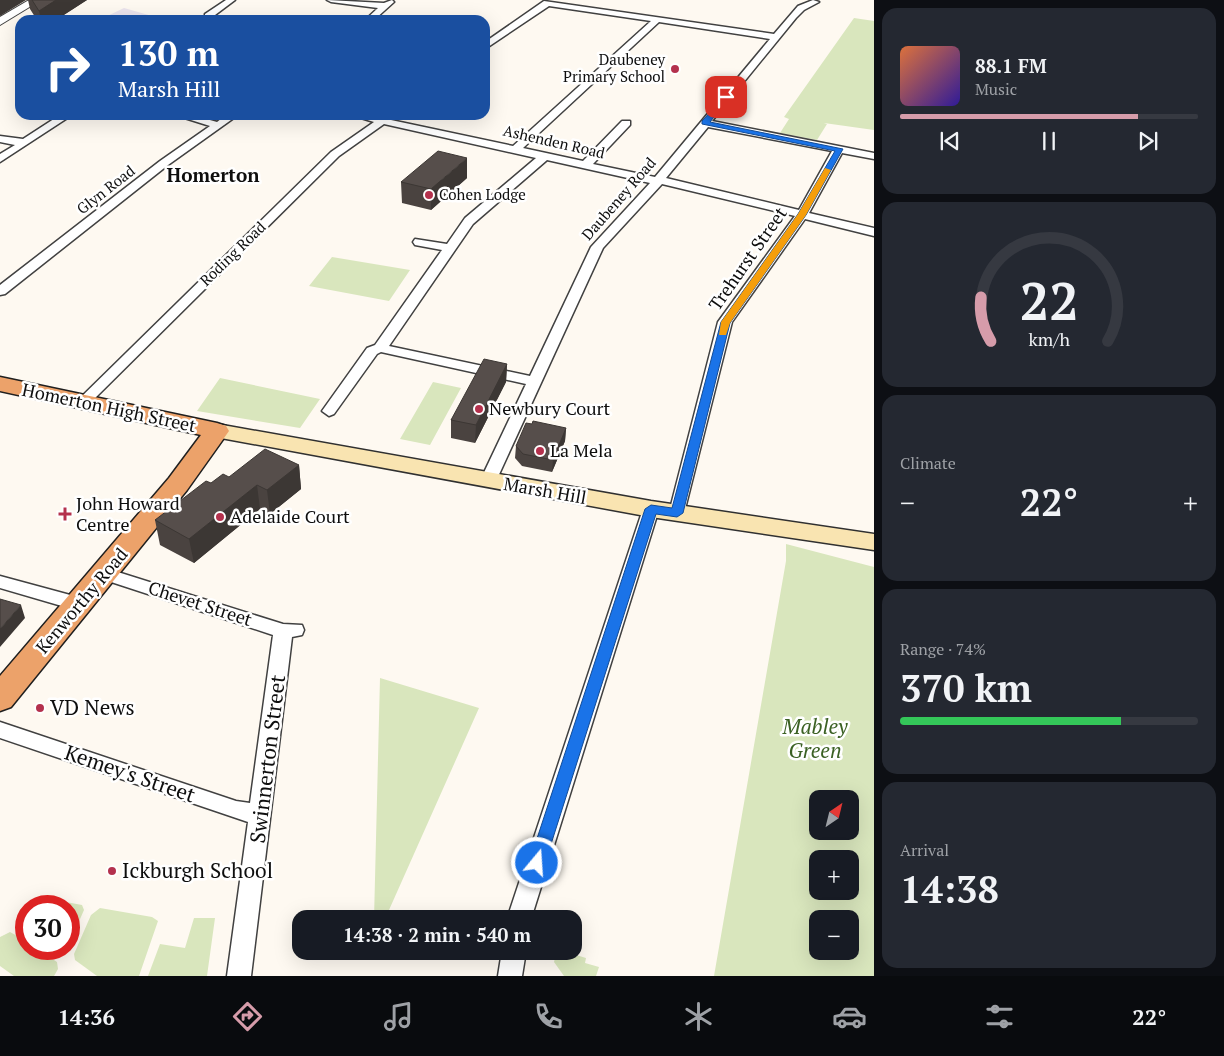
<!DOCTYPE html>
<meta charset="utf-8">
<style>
body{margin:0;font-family:"PT Serif",serif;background:#242831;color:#f1f3f6;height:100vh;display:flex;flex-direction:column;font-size:19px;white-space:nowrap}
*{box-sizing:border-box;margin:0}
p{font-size:16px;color:#9ea1a6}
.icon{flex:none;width:28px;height:28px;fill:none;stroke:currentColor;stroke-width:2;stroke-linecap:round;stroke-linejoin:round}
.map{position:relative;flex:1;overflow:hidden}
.sheet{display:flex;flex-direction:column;gap:8px;padding:8px;background:#0d0f14;width:350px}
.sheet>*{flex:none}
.guide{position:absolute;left:15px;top:15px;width:475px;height:105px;border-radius:15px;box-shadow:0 5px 20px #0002;background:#1a4fa0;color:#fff;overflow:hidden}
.needle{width:32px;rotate:35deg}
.buttons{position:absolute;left:809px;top:790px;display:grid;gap:10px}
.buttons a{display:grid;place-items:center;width:50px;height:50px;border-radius:10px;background:#171b24;box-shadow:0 5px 20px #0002;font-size:25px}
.speed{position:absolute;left:15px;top:895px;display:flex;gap:10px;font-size:25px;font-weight:700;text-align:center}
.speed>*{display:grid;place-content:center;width:65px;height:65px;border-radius:50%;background:#171b24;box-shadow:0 5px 20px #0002;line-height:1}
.speed .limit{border:8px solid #d22;background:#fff;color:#111}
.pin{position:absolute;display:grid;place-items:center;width:42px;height:42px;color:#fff;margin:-21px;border-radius:10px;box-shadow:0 2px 8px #0006}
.me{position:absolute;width:55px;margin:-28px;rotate:18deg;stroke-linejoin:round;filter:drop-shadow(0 0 4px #0008)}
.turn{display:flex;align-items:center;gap:18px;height:105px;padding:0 20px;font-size:22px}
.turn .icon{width:65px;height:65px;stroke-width:2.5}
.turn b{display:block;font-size:35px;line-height:42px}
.big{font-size:38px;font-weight:700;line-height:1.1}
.sheet .tile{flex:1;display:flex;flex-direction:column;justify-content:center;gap:8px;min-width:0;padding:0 18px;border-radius:15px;background:#242831}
.sheet .dial{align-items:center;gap:0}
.dial svg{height:130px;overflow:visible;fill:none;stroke:#363941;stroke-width:7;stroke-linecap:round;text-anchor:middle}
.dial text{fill:#f1f3f6;stroke:none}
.song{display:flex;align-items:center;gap:15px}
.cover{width:60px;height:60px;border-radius:8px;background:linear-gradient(135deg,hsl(20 70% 55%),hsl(250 70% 35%))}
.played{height:5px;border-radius:2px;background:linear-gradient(90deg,#d69caa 80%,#363941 80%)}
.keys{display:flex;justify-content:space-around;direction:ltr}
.heat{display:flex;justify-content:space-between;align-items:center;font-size:28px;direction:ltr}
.charge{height:8px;border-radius:4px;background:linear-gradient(90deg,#34c759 74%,#363941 0)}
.trip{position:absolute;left:292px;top:910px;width:290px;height:50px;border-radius:15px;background:#171b24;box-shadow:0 5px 20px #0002;font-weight:700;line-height:50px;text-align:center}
.tabs{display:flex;height:80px;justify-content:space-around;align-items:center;background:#090b0e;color:#9ea1a6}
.tabs .icon{width:35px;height:35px}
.tabs .on{color:#d69caa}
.tabs b{font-size:22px;color:#f1f3f6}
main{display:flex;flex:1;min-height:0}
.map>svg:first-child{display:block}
.industrial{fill:#eae3ec}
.green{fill:#d9e6bd;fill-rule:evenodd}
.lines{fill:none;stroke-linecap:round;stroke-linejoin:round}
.minor-casing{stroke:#414141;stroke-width:3}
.tertiary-casing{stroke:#414141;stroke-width:2}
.secondary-casing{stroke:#303030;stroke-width:3}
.trunk-casing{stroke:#1f1f1f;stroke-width:3}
.minor{fill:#fff;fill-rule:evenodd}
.tertiary{fill:#fff;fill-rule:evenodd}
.secondary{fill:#f9e4b1;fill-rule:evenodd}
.trunk{fill:#eca26a;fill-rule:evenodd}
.wall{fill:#4a4340}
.shaded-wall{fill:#3c3734}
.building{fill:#564e4b;stroke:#3c3734}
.route{fill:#1a73e8;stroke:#114b97}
.slow{fill:#f59e0b}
.poi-dot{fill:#b4314d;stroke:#fff;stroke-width:2}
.labels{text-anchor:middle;stroke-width:5;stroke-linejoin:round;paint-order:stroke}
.far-poi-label{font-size:15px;fill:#0e0e0e;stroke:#fff;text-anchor:end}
.far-street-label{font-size:15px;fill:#0e0e0e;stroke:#fff}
.street-label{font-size:18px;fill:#0e0e0e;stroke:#fff}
.poi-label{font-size:18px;fill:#0e0e0e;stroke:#fff;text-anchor:start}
.far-district-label{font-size:19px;font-weight:bold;fill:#0e0e0e;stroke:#fff}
.near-poi-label{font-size:21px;fill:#0e0e0e;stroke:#fff;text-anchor:start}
.near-park-label{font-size:21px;font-style:italic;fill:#3b6123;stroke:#fff}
.near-street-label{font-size:21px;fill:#0e0e0e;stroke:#fff}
</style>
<main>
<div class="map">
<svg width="874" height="976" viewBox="0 0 874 976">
<rect width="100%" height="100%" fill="#fef9f1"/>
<path class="industrial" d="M124,8l28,8 12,3 -65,1z"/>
<path class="green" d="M854,18l20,3v109l-50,-7 3,1 -10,16 -37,-7 9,-14 -5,-2z
M332,257l78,13 -21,31 -80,-15z
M220,378l100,21 -20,29 -103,-17z
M433,382l28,6 -31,57 -30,-6z
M786,544l88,23v409h-160l72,-415zM818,799h32v32h-32zM818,859h32v32h-32zM818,919h32v32h-32z
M380,678l99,30 -94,211h-11z
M39,897l43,8 2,5 -15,34v-38h-40z
M100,908l52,9 6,4 -19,55h-42l-22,-16 -1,-6 17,-39z
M194,918h21l-8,58h-59l12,-32 25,4z
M10,932l16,9v8h11l20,13 1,7 -4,7h-40l-14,-10v-29z
M563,951l23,7 -1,5 14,4 -3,9h-32l-10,-14 2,-8z"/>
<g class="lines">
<g class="minor-casing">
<path id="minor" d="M226,0h9l-24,18h-6v-4z
M327,0l57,3 8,-3 2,2 -20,18h-9l13,-12 -47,-6z
M813,0l6,2 -15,8 -8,8 -84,103 162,32v6l-32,-6 -33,60 65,15v8l-69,-17 -73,103 -49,195h-12l-2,-4 49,-191 77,-106 -133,-32 -59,64 -107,233 -2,4h-12l-2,-4 46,-97 -145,-32 -4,2 -43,60 -5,2 -7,-5 45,-63 8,-3 67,-95 -27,-5 -2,-3 2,-3 32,5 18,-26 71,-60 -152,-34 -45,32 -252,250h-10l-2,-3 256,-251 43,-30 -23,-7 30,2 3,-2h12l-5,5 122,26 138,-125 -102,-15 -64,43v-7l59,-41 230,33 24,-28zM659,22l111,17 -115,138 -62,-13 37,-39v-4h-8l-39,40 -60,-13zM708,127l124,24 -33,59 -133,-32zM547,160l103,23 -59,64 -61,129 -141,-30 84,-122z
M60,115h12l-72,47v-8l15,-9 -15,-3v-6l23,3z
M175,115h17l25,7 9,-7h12l-70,50 -163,129 -5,1v-10l160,-124 50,-35z
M651,503l6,2 2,4 -128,410h-24l136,-410 2,-4z
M105,568l178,56 19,1 2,5 -2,5 -10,2 -41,339h-24l21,-154 -248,-84v-16l236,79 14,2 23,-168 -174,-57 -3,-4 3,-4z
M0,576l85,23 3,5 -3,5 -6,2 -79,-23z
M502,951h24l-4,25h-24z"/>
</g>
<g class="tertiary-casing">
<path id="tertiary" d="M29,0h12l-41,25v-8z"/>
</g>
<g class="secondary-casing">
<path id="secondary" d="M217,424l434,77 223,33v16l-223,-33 -441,-81 -4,-5 4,-5z"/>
</g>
<g class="trunk-casing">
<path id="trunk" d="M0,377l217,46 9,3 3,5 -42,59 -176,217 -11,4v-35l169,-198 32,-43 -201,-44z"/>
</g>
<use href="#minor" class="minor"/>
<use href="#tertiary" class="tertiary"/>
<use href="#secondary" class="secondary"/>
<use href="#trunk" class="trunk"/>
</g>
<path class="wall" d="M28,0h59l-31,20h-19l-7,-11z
M467,178l-36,32 -29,-7 -1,-21z
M507,364l-1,18 -31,61 -24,-5v-18z
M566,428l-1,13 -13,31 -30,-6 -7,-8 1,-12z
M299,465l2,24 -31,25 -10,-5 -66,54 -34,-18 -5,-25 56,-37 18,-6z"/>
<path class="shaded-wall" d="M0,0h26l-26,16z
M56,0h31l-31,20h-15l-2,-9z
M467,158v20l-36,32v-21z
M507,364l-1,18 -31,61 1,-18z
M566,428l-1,13 -13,31 1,-12z
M299,465l2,24 -31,25 -3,-24z
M257,485l3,24 -66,54 -5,-24z
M21,605l4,13 -25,29v-18z"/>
<path class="building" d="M32,0h24l-17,11z
M438,151l29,7 -36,31 -30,-7z
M484,359l23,5 -31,61 -25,-5z
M533,421l33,7 -13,32 -30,-6 -7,-8 10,-23 6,1z
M265,449l34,16 -32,25 -10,-5 -68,54 -34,-19 51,-39 5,2 12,-9 6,3z
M0,599l21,6 -21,24z"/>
<path class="route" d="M726,95l4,2 -20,25 133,27 -37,66 -76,108 -47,190 -6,4 -21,-3 -111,349 -3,5 -5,2 -6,-2 -2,-5 116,-354 6,-4 21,3 49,-186 77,-108 37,-63 -133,-27v-3z"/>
<path class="slow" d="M825,168l6,2 -25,45 -76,108 -4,12h-7l2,-13 77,-108z"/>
<g class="poi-dot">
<circle cx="675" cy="69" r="5"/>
<circle cx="429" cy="195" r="5"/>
<circle cx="479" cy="409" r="5"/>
<circle cx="540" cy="451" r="5"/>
<path d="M62.5 506.5h5v5h5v5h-5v5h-5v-5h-5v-5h5z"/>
<circle cx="220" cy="517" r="5"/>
<circle cx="40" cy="708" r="5"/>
<circle cx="112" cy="871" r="5"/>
</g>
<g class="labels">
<g class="far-poi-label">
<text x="665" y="65">Daubeney<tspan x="665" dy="17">Primary School</tspan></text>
<text x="439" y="200" text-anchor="start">Cohen Lodge</text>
</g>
<g class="far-street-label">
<text transform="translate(554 142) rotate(13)" y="5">Ashenden Road</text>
<text transform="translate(106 190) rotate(-38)" y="5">Glyn Road</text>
<text transform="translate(619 199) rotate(-49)" y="5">Daubeney Road</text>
<text transform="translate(233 254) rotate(-44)" y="5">Roding Road</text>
</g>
<g class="street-label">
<text transform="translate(748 259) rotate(-55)" y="6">Trehurst Street</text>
<text transform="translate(109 408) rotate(12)" y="6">Homerton High Street</text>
<text transform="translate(545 491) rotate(10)" y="6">Marsh Hill</text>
<text transform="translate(82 601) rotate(-50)" y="6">Kenworthy Road</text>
<text transform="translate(200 604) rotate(18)" y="6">Chevet Street</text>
</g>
<g class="poi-label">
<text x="489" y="415">Newbury Court</text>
<text x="550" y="457">La Mela</text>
<text x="76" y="510">John Howard<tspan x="76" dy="21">Centre</tspan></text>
<text x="230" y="523">Adelaide Court</text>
</g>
<g class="far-district-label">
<text x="213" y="182">Homerton</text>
</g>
<g class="near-poi-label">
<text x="50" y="715">VD News</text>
<text x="122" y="878">Ickburgh School</text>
</g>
<g class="near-park-label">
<text x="815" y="734">Mabley<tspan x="815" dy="24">Green</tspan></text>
</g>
<g class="near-street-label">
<text transform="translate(268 759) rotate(-83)" y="7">Swinnerton Street</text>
<text transform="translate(130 774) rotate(19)" y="7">Kemey's Street</text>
</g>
</g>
</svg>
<div class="buttons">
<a><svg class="needle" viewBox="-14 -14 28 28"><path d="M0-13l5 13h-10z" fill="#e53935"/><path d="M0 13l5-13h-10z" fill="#9ea1a6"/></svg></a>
<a>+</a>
<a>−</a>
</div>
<div class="speed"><div class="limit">30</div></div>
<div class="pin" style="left:726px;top:97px;background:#d93025"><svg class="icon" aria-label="arrive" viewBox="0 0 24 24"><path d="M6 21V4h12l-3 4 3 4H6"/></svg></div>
<svg class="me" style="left:537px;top:863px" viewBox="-20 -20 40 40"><circle r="17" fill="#1a73e8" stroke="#fff" stroke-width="3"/><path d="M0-11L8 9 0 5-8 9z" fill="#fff"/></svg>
<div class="trip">14:38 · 2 min · 540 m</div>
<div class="guide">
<div class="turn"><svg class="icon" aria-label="right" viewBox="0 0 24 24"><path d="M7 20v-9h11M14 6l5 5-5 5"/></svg><div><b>130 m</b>Marsh Hill</div></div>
</div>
</div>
<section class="sheet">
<div class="tile">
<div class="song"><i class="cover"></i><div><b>88.1 FM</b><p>Music</p></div></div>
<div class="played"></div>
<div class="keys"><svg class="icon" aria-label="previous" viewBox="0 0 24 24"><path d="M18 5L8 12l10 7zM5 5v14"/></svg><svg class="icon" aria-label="pause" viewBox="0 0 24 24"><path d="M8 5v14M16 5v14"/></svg><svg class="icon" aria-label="next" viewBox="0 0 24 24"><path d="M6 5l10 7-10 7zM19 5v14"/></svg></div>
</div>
<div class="tile dial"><svg viewBox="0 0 100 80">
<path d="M14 69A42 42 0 1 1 86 69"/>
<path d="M14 69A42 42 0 0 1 8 42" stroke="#d69caa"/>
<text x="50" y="56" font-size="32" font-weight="700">22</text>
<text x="50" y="72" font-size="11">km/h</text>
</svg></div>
<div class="tile"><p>Climate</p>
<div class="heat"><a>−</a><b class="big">22°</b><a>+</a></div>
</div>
<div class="tile"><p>Range · 74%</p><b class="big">370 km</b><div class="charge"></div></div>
<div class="tile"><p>Arrival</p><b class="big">14:38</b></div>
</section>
</main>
<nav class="tabs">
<b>14:36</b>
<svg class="icon on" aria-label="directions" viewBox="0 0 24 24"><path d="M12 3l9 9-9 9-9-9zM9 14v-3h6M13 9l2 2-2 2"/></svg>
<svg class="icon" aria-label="music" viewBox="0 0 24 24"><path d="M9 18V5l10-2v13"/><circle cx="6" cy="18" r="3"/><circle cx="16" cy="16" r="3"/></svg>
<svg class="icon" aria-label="phone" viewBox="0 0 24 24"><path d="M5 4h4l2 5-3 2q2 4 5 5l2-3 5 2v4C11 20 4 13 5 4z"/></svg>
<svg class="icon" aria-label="climate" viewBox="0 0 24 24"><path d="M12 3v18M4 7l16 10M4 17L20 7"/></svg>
<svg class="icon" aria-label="car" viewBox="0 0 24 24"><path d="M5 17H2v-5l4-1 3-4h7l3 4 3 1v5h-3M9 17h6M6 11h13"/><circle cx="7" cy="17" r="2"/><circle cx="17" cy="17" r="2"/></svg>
<svg class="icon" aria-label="filters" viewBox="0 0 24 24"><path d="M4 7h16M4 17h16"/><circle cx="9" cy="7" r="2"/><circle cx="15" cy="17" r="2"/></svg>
<b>22°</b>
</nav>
